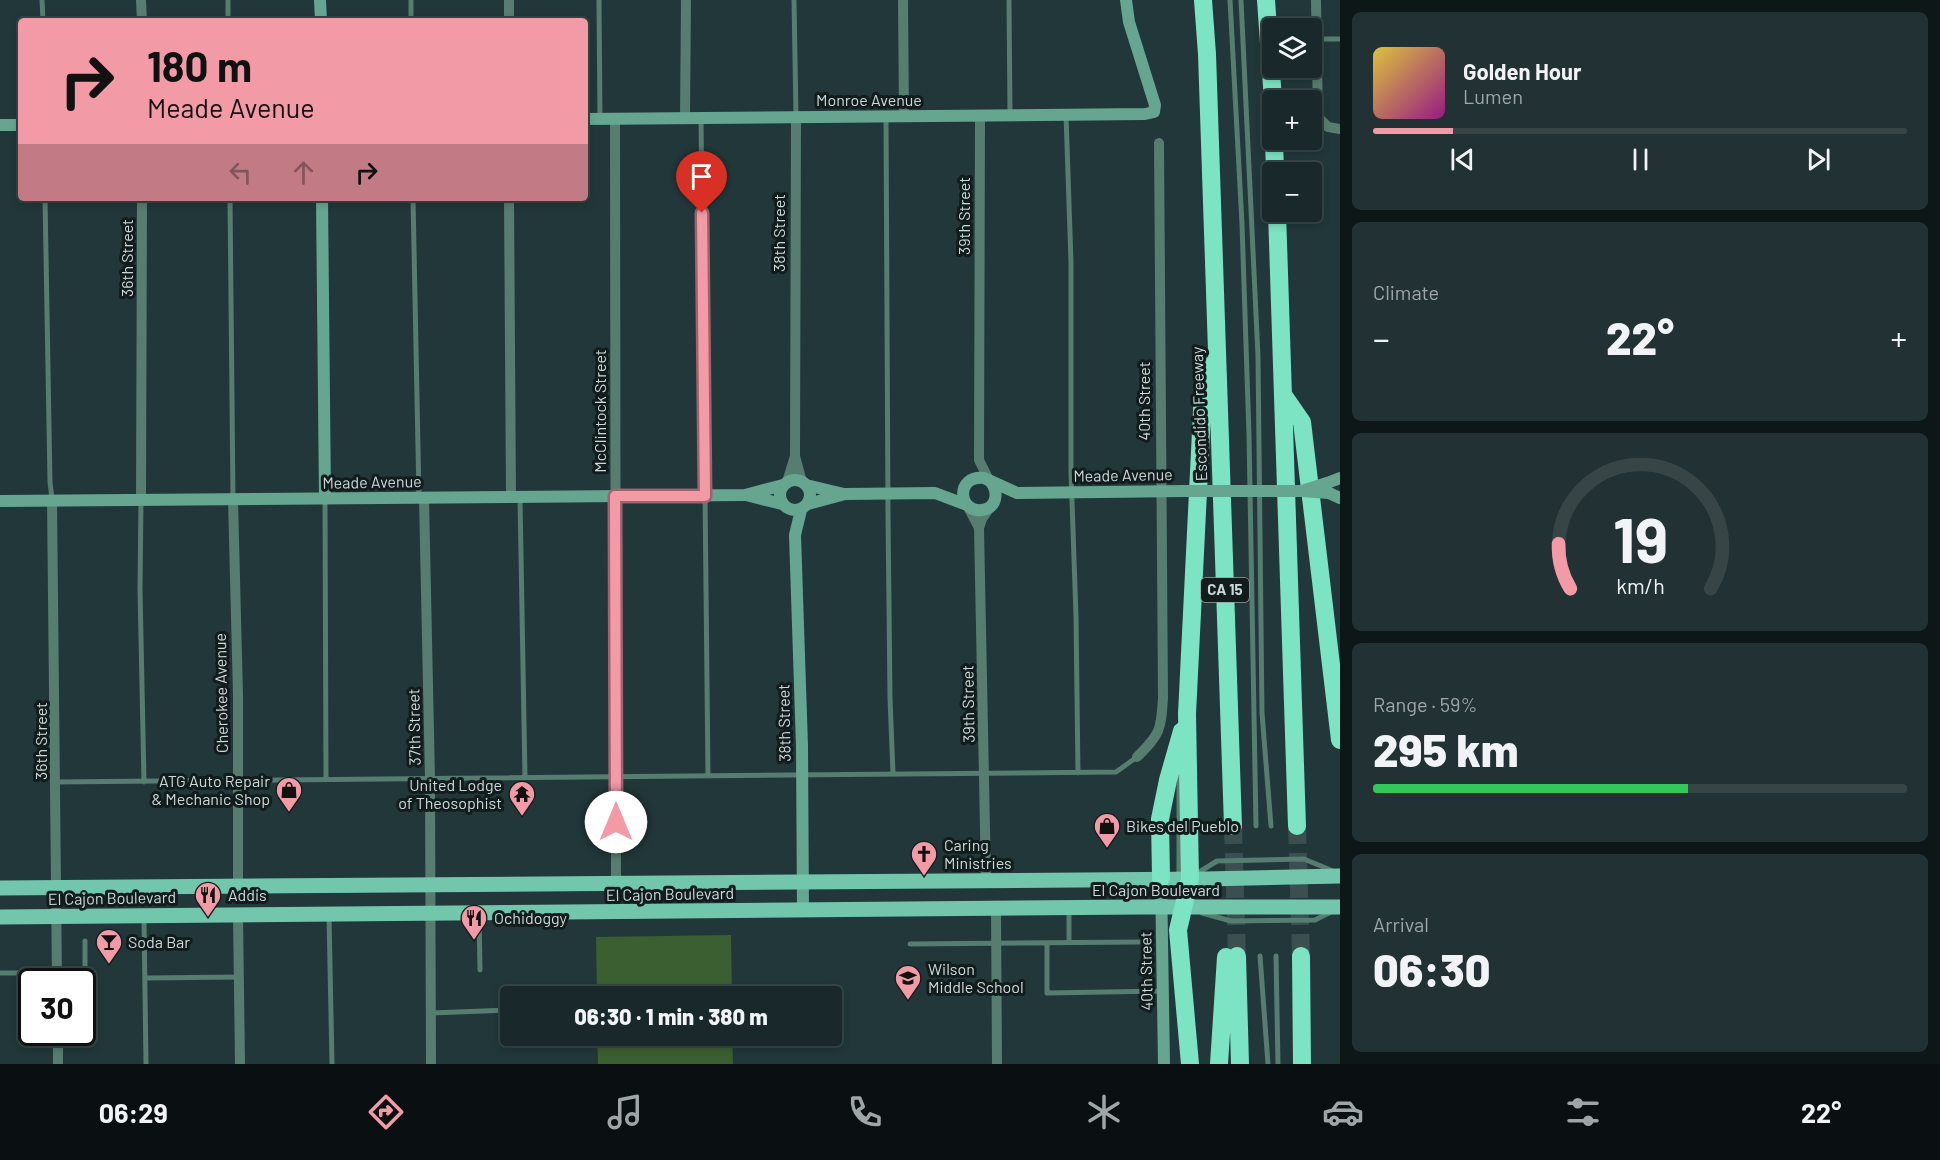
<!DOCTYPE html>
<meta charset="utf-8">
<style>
body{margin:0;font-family:Barlow,sans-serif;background:#223133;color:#f1f3f6;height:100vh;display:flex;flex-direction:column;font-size:22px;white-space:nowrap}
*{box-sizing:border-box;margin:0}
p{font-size:20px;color:#9fa6a9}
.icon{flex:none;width:33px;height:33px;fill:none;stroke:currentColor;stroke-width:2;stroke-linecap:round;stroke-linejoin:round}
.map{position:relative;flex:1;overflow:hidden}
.sheet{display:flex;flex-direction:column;gap:12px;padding:12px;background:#0e1718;width:600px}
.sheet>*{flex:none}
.hud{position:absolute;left:18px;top:18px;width:570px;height:183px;border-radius:6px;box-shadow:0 3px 9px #0003,0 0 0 2px #374547;background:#f39aa7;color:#111;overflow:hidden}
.controls{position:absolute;left:1262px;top:18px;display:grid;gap:12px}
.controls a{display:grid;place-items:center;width:60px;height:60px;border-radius:6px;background:#19292b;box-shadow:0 3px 9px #0003,0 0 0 2px #374547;font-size:30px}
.speed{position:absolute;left:18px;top:968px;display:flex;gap:12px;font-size:30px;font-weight:700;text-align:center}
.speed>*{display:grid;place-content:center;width:78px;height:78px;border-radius:50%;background:#19292b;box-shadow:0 3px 9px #0003,0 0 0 2px #374547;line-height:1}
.speed .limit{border:3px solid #111;border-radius:9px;background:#fff;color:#111}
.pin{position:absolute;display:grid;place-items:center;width:51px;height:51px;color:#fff;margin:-62px -26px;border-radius:50% 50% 50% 0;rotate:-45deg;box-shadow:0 0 6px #0007}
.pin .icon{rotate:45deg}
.me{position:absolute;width:66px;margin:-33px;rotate:0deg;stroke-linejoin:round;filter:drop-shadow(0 0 4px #0008)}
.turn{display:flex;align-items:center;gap:21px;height:126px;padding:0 30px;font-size:27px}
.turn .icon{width:78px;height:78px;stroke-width:2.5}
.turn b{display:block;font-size:42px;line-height:51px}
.lanes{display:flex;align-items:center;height:57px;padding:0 30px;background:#0003;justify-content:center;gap:30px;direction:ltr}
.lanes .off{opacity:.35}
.big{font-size:45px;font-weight:800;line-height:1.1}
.sheet .tile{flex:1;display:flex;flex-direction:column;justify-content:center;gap:9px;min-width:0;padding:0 21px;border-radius:9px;background:#223133}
.sheet .dial{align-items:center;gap:0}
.dial svg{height:156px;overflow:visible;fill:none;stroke:#374547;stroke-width:7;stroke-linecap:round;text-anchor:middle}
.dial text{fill:#f1f3f6;stroke:none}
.song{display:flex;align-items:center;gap:18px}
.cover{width:72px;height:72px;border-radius:9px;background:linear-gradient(135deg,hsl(50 70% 55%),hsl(310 70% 35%))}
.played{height:6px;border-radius:3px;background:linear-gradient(90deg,#f39aa7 15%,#374547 15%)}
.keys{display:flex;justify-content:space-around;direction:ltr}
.heat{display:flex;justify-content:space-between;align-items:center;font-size:33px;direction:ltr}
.charge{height:9px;border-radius:4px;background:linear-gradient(90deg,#34c759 59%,#374547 0)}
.trip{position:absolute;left:500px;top:986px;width:342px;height:60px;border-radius:6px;background:#19292b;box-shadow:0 3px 9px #0003,0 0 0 2px #374547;font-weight:800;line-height:60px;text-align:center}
.tabs{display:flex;height:96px;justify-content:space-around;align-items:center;background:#0a1011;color:#9fa6a9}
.tabs .icon{width:42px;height:42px}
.tabs .active{color:#f39aa7}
.tabs b{font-size:27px;color:#f1f3f6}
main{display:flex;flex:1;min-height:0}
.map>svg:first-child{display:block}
.green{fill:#3b5f30}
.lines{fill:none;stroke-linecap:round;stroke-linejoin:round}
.highway-tunnel{stroke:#3b4f51;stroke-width:18;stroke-dasharray:18 9;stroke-linecap:butt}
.lane{stroke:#567d6f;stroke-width:5}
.street{stroke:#567d6f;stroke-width:10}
.secondary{stroke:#66a691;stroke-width:12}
.primary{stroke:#72c6ac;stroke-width:15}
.highway{stroke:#7ce3c3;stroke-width:18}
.secondary-bridge{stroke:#66a691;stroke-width:12}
.route-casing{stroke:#9e646d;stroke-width:15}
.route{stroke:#f39aa7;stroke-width:10}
.labels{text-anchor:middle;stroke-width:6;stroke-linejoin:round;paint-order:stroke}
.shield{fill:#131c1d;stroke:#94a0a1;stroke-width:1.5}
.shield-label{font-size:15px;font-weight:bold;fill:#ccd9da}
.street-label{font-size:16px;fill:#ccd9da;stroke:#131c1d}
.poi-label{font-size:16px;fill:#ccd9da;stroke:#131c1d;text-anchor:start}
</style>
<main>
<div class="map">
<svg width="1340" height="1064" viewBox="0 0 1340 1064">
<rect width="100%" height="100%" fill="#213739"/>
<path class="green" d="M731,935l1,61h-135l-1,-59z
M597,1035h135l1,29h-135z"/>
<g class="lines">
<path class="highway-tunnel" d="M1233,826l4,130
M1297,826l4,130"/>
<path class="lane" d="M42,0l1,21
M228,0v21
M411,0v21
M599,0l1,118
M794,0l2,116
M1009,0l1,114
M1230,0l12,224 7,211 7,391
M1241,0l17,356 4,357 9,113
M1316,39h24
M1066,115l5,147v210l5,144 2,157
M886,117l2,397 2,184 3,76
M701,118l7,658
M45,198l5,284 2,17
M230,198l3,301
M413,198l6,299
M520,498l5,280
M325,499l1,281
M141,501l-1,88 4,193
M1179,770v108
M56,782l1060,-10 21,-15
M1196,874l21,-13 87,-2 29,12
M1069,911v31
M1202,913l29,8 84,-1 18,-9
M479,915l1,55
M329,916l3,148
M144,919l2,145
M1047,943v50l116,-2
M910,944l229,-2
M1260,956l8,108
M1276,956l2,108
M0,973h57
M145,978l94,-1
M57,979h28v-38
M431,1013l79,-3"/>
<path class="street" d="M141,0l1,21
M509,0v21
M903,0l1,116
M1316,0l2,117 10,10 12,2
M980,116l-1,344 10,20
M615,118l1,765
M685,118l1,-118
M796,118l-1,338 7,26
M509,198l2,299
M787,482l8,-26
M424,498l6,281 1,285
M141,499l1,-301
M52,500l5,481
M233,500l5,195v191
M967,505l12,23 3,-9 9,-13
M979,528l7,351
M1137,757c23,-23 24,-26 26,-59l-4,-555
M996,909l1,155
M238,915l2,149
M58,1032v32"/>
<path class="secondary" d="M320,0l1,21
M585,119l560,-5 9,-2 1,-7 -26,-83 -3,-22
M0,125h21
M322,198l3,301
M780 495a15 15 0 1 1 30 0a15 15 0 1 1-30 0Z
M989,480c10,10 9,28 -7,30 -24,3 -27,-35 2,-32l33,15 169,-2
M1327,483l13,-5
M806,485l38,9
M1329,493l11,5
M746,495l36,9
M0,501l745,-6 38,-10
M808,504l37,-10 90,-1 32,12
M801,510l-6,25 7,211 1,165
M1161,878l3,186"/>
<path class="primary" d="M0,888l1206,-9 134,-3
M0,917l1143,-10h197"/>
<path class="highway" d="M1203,0l4,54 26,772
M1266,0l7,100
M1274,140l1,32
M1277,212l20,614
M1284,396l18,26 38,318
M1161,878l-1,-59 8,-39 14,-49
M1237,956l3,108
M1301,956l1,108
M1190,1064l-12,-134 12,-51 -3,-165 16,-323 10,-27
M1219,1064l7,-107"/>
<path class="secondary-bridge" d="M1327,483l-25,8 27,2
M1186,491h116"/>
</g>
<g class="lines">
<g class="route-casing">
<path id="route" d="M616,822l-1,-326h90l-3,-283"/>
</g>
<use href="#route" class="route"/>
</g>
<defs>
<g id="shop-pin" transform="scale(1.35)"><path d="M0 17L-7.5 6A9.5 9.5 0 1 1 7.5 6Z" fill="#f39aa7" stroke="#131c1d"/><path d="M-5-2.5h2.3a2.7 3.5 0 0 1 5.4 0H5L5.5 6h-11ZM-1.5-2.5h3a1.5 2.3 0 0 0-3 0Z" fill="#111"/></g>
<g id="temple-pin" transform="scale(1.35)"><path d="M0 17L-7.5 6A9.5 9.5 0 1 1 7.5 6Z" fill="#f39aa7" stroke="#131c1d"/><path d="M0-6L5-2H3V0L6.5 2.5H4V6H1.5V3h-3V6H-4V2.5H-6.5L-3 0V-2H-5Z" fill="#111"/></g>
<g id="church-pin" transform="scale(1.35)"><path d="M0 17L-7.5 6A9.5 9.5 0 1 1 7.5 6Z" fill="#f39aa7" stroke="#131c1d"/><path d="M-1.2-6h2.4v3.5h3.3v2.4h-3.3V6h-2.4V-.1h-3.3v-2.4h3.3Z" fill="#111"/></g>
<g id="restaurant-pin" transform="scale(1.35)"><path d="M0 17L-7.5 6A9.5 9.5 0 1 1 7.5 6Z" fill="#f39aa7" stroke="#131c1d"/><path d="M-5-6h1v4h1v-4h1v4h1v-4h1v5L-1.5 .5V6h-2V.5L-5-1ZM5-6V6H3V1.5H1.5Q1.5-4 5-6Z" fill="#111"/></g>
<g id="bar-pin" transform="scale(1.35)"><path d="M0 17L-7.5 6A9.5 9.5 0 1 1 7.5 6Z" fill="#f39aa7" stroke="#131c1d"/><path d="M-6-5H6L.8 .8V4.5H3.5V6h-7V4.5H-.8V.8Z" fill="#111"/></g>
<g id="school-pin" transform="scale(1.35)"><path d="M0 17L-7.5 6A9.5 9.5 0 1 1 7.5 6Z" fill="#f39aa7" stroke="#131c1d"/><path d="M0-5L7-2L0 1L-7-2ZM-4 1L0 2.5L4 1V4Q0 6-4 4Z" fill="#111"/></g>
</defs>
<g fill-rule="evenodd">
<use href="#shop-pin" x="289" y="790"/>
<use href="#temple-pin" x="522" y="794"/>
<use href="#shop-pin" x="1107" y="826"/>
<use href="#church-pin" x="924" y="854"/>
<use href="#restaurant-pin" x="208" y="895"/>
<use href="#restaurant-pin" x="474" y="918"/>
<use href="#bar-pin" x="109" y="942"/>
<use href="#school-pin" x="908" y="978"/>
</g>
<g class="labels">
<rect class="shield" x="1201" y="578" width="48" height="24" rx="4.5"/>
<g class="shield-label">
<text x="1225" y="595">CA 15</text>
</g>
<g class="street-label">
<text x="869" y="106">Monroe Avenue</text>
<text transform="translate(964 216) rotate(-90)" y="6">39th Street</text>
<text transform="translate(779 233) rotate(-90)" y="6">38th Street</text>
<text transform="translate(127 258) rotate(-90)" y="6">36th Street</text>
<text transform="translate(1144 401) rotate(-90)" y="6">40th Street</text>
<text transform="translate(600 411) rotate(-90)" y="6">McClintock Street</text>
<text transform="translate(1199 414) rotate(-92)" y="6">Escondido Freeway</text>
<text transform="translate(1123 475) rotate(-1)" y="6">Meade Avenue</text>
<text transform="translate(372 482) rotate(-1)" y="6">Meade Avenue</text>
<text transform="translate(221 693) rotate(-91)" y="6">Cherokee Avenue</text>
<text transform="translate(968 704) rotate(-91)" y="6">39th Street</text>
<text transform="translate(784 723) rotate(-91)" y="6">38th Street</text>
<text transform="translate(414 727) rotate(-91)" y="6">37th Street</text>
<text transform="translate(41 741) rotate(-90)" y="6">36th Street</text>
<text x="1156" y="896">El Cajon Boulevard</text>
<text transform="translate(670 894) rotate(-1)" y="6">El Cajon Boulevard</text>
<text transform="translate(112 898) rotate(-1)" y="6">El Cajon Boulevard</text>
<text transform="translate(1146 971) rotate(-91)" y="6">40th Street</text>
</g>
<g class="poi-label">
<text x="270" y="787" text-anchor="end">ATG Auto Repair<tspan x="270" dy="18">&amp; Mechanic Shop</tspan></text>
<text x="502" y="791" text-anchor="end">United Lodge<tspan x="502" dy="18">of Theosophist</tspan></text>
<text x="1126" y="832">Bikes del Pueblo</text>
<text x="944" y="851">Caring<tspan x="944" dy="18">Ministries</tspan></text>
<text x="228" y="901">Addis</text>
<text x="494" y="924">Ochidoggy</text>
<text x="128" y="948">Soda Bar</text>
<text x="928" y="975">Wilson<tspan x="928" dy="18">Middle School</tspan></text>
</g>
</g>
</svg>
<div class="controls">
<a><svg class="icon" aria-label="layers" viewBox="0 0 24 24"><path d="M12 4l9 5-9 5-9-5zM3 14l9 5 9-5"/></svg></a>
<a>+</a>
<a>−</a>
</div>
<div class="speed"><div class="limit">30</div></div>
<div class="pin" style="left:702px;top:213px;background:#d93025"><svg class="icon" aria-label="arrive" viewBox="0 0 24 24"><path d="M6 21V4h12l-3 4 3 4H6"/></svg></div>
<svg class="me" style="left:616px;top:822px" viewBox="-20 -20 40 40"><circle r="19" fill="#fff"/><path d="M0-13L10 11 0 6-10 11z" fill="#f39aa7"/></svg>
<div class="trip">06:30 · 1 min · 380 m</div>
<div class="hud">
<div class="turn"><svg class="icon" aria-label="right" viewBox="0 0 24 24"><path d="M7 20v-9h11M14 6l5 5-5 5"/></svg><div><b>180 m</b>Meade Avenue</div></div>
<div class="lanes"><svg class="icon off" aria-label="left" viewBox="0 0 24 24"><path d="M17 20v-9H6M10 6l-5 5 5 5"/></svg><svg class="icon off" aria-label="ahead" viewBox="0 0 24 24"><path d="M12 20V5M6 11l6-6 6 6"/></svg><svg class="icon" aria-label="right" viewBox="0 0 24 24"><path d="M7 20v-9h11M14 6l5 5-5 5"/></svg></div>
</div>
</div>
<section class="sheet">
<div class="tile">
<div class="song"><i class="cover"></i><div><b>Golden Hour</b><p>Lumen</p></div></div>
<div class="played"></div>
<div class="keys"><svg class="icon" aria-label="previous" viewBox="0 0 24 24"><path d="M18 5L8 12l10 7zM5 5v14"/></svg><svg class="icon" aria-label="pause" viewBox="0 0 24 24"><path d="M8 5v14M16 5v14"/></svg><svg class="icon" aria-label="next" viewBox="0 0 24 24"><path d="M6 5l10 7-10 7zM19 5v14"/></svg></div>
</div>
<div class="tile"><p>Climate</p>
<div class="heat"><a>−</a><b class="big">22°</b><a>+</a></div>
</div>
<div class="tile dial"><svg viewBox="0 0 100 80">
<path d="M14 69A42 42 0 1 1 86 69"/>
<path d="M14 69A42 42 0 0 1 8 46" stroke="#f39aa7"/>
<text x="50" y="56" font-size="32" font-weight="700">19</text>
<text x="50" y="72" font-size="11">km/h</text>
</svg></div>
<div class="tile"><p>Range · 59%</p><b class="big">295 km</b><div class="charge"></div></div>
<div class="tile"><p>Arrival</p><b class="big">06:30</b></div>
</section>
</main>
<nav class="tabs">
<b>06:29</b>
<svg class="icon active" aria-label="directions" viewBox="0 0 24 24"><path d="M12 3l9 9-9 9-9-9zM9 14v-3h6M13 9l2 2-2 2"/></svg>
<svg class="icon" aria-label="music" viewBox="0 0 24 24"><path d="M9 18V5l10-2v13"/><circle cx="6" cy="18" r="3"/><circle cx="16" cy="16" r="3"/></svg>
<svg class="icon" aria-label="phone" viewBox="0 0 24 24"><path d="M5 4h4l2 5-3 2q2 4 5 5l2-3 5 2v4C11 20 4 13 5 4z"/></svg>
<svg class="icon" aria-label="climate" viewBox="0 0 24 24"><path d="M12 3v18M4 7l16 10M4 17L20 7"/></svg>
<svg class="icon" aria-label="car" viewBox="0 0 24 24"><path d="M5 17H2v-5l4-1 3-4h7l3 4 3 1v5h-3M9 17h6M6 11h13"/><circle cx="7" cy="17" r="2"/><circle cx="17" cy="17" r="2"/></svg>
<svg class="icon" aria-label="filters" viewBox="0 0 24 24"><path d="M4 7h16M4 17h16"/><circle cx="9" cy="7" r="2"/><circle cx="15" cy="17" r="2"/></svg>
<b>22°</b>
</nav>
